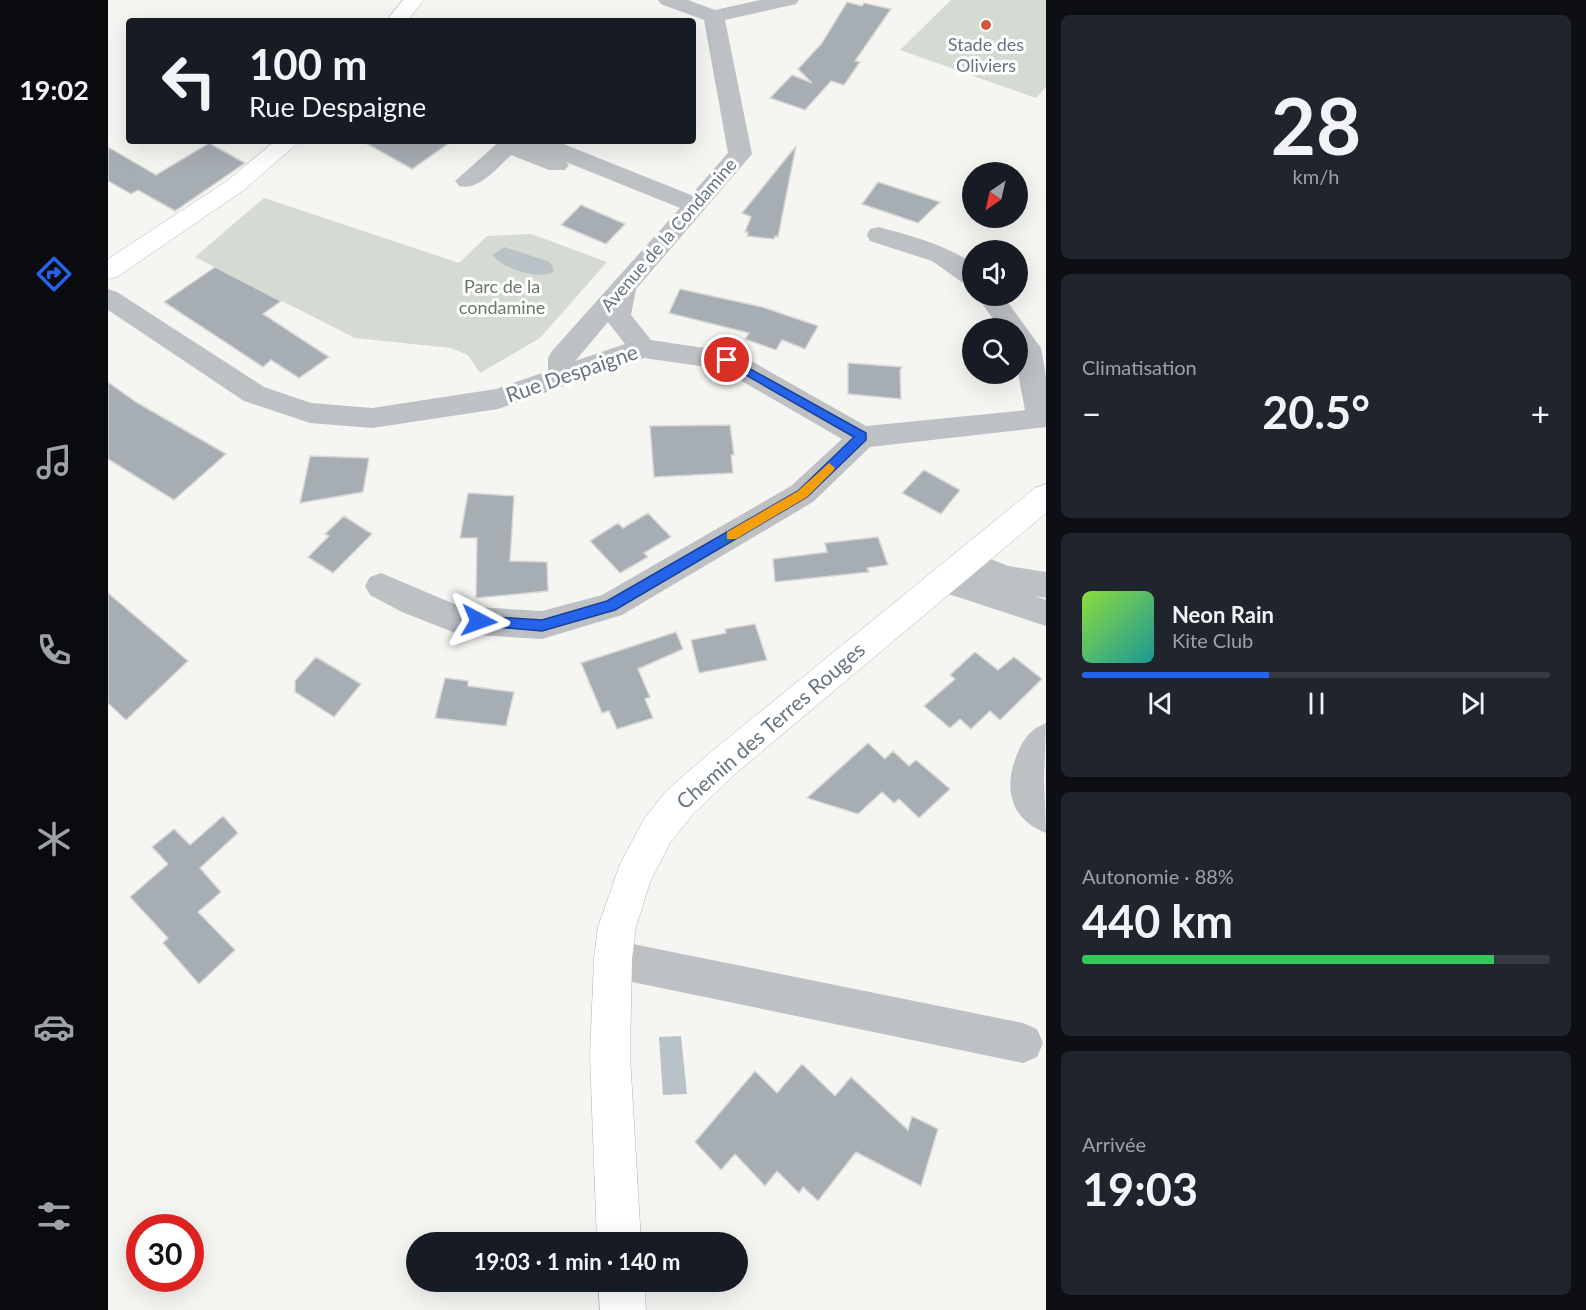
<!DOCTYPE html>
<html lang="fr">
<meta charset="utf-8">
<style>
body{margin:0;font-family:Lato,sans-serif;background:#20242c;color:#f1f3f6;height:100vh;display:flex;flex-direction:column;font-size:22px;white-space:nowrap}
*{box-sizing:border-box;margin:0}
p{font-size:20px;color:#9ea1a6}
.icon{flex:none;width:33px;height:33px;fill:none;stroke:currentColor;stroke-width:2;stroke-linecap:round;stroke-linejoin:round}
.map{position:relative;flex:1;overflow:hidden}
.panel{display:flex;flex-direction:column;gap:15px;padding:15px;background:#0d0f14;width:540px}
.panel>*{flex:none}
.top-card{position:absolute;left:18px;top:18px;width:570px;height:126px;border-radius:6px;box-shadow:0 6px 24px #0002;background:#171b24;color:#f1f3f6;overflow:hidden}
.needle{width:39px;rotate:214deg}
.controls{position:absolute;left:854px;top:162px;display:grid;gap:12px}
.controls a{display:grid;place-items:center;width:66px;height:66px;border-radius:50%;background:#171b24;box-shadow:0 6px 24px #0002;font-size:30px}
.speed{position:absolute;left:18px;top:1214px;display:flex;gap:12px;font-size:30px;font-weight:700;text-align:center}
.speed>*{display:grid;place-content:center;width:78px;height:78px;border-radius:50%;background:#171b24;box-shadow:0 6px 24px #0002;line-height:1}
.speed .limit{border:9px solid #d22;background:#fff;color:#111}
.pin{position:absolute;display:grid;place-items:center;width:51px;height:51px;color:#fff;margin:-26px;border:3px solid #fff;border-radius:50%;box-shadow:0 2px 6px #0007}
.me{position:absolute;width:66px;margin:-33px;rotate:94deg;stroke-linejoin:round;filter:drop-shadow(0 0 4px #0008)}
.turn{display:flex;align-items:center;gap:21px;height:126px;padding:0 24px;font-size:27px}
.turn .icon{width:78px;height:78px;stroke-width:2.5}
.turn b{display:block;font-size:42px;line-height:51px}
.big{font-size:45px;font-weight:700;line-height:1.1}
.panel .card{flex:1;display:flex;flex-direction:column;justify-content:center;gap:9px;min-width:0;padding:0 21px;border-radius:9px;background:#20242c}
.panel .dial{align-items:center;gap:0}
.dial b{font-size:78px;line-height:1}
.song{display:flex;align-items:center;gap:18px}
.cover{width:72px;height:72px;border-radius:9px;background:linear-gradient(135deg,hsl(90 70% 55%),hsl(180 70% 35%))}
.played{height:6px;border-radius:3px;background:linear-gradient(90deg,#2563eb 40%,#363941 40%)}
.keys{display:flex;justify-content:space-around;direction:ltr}
.heat{display:flex;justify-content:space-between;align-items:center;font-size:33px;direction:ltr}
.charge{height:9px;border-radius:4px;background:linear-gradient(90deg,#34c759 88%,#363941 0)}
.trip{position:absolute;left:298px;top:1232px;width:342px;height:60px;border-radius:30px;background:#171b24;box-shadow:0 6px 24px #0002;font-weight:700;line-height:60px;text-align:center}
main{display:flex;flex:1;min-height:0}
.tabs{display:flex;flex-direction:column;width:108px;justify-content:space-around;align-items:center;background:#090b0e;color:#9ea1a6}
.tabs .icon{width:42px;height:42px}
.tabs .active{color:#2563eb}
.tabs b{font-size:27px;color:#f1f3f6}
.map>svg:first-child{display:block}
.green{fill:#d5dad2}
.water{fill:#b8c2c7}
.building{fill:#a7aeb3;stroke:#d7d7d5;stroke-width:1.5}
.lines{fill:none;stroke-linecap:round;stroke-linejoin:round}
.major-casing{stroke:#b0b5b8;stroke-width:1}
.minor{fill:#bdc1c4;fill-rule:evenodd}
.major{fill:#fff;fill-rule:evenodd}
.route{fill:#2563eb;stroke:#184099;stroke-width:1.5}
.slow{fill:#f59e0b}
.poi-dot{fill:#d55a33;stroke:#fff;stroke-width:2}
.labels{text-anchor:middle;stroke-width:6;stroke-linejoin:round;paint-order:stroke}
.far-poi-label{font-size:18px;fill:#677581;stroke:#fff}
.far-street-label{font-size:18px;fill:#677581;stroke:#fff}
.far-park-label{font-size:18px;fill:#697965;stroke:#fff}
.street-label{font-size:21px;fill:#677581;stroke:#fff}
</style>
<main>
<nav class="tabs">
<b>19:02</b>
<svg class="icon active" aria-label="directions" viewBox="0 0 24 24"><path d="M12 3l9 9-9 9-9-9zM9 14v-3h6M13 9l2 2-2 2"/></svg>
<svg class="icon" aria-label="music" viewBox="0 0 24 24"><path d="M9 18V5l10-2v13"/><circle cx="6" cy="18" r="3"/><circle cx="16" cy="16" r="3"/></svg>
<svg class="icon" aria-label="phone" viewBox="0 0 24 24"><path d="M5 4h4l2 5-3 2q2 4 5 5l2-3 5 2v4C11 20 4 13 5 4z"/></svg>
<svg class="icon" aria-label="climate" viewBox="0 0 24 24"><path d="M12 3v18M4 7l16 10M4 17L20 7"/></svg>
<svg class="icon" aria-label="car" viewBox="0 0 24 24"><path d="M5 17H2v-5l4-1 3-4h7l3 4 3 1v5h-3M9 17h6M6 11h13"/><circle cx="7" cy="17" r="2"/><circle cx="17" cy="17" r="2"/></svg>
<svg class="icon" aria-label="filters" viewBox="0 0 24 24"><path d="M4 7h16M4 17h16"/><circle cx="9" cy="7" r="2"/><circle cx="15" cy="17" r="2"/></svg>
</nav>
<div class="map">
<svg width="938" height="1310" viewBox="0 0 938 1310">
<rect width="100%" height="100%" fill="#f5f5f2"/>
<path class="green" d="M843,0h95v87l-10,11 -136,-48z
M156,198l195,65 28,-27 44,-2 76,28 -67,76 -60,35 -12,-18 -17,-7 -96,-10 -160,-81z"/>
<path class="water" d="M396,247l46,15 4,9c-12,11 -55,-4 -61,-16z
M573,1036l6,58 -24,1 -4,-58z"/>
<path class="building" d="M739,2l15,4 2,-3 27,6 -36,52 5,1 -16,23 -13,-4 -26,29 -35,-12 22,-23 20,8 -14,-14 24,-26z
M254,141h90l-40,28z
M101,143l36,20 -70,48 -37,-21 -7,4 -23,-13v-34l48,28z
M688,146l-18,91 -3,-1 -1,3 -27,-3 1,-4h-3l6,-15 -9,-4z
M770,182l62,20 -22,21 -56,-19z
M473,205l44,19 -19,20 -45,-19z
M107,267l66,34 -18,13 66,43 -30,21 -28,-18 -8,7 -99,-65z
M572,289l82,18 56,19 -13,23 -23,-9 -6,10 -31,-11 4,-6 -80,-20z
M740,363l54,4 -2,4 1,28 -53,-5z
M0,382l28,20 90,52 -52,46 -66,-41z
M622,425l4,30h-3l2,18 -79,4 -4,-51z
M202,456l59,2 -6,34 -63,11z
M816,470l36,20 -19,24 -39,-21z
M360,493l46,3 -4,65 37,1 1,29 -72,7 1,-60h-17z
M540,513l23,24 -27,16 4,4 -28,16 -30,-32 28,-18 5,5z
M236,516l28,18 -39,39 -25,-16 21,-21 -4,-2z
M770,537l10,28 -21,3 2,4 -94,10 -2,-23 54,-7 -2,-9z
M0,593l80,68 -62,59 -18,-17z
M647,624l12,36 -68,13 -8,-33 35,-7 -1,-4z
M568,632l7,17 -45,20 12,28 -5,2 8,19 -36,11 -8,-18 -7,2 -21,-50z
M867,652l23,18 16,-13 28,22 -42,41 -10,-9 -19,18 -11,-10 -10,9 -26,-22 31,-27 -5,-4z
M208,657l45,27 -27,33 -39,-25v-11z
M337,678l23,3v5l46,6 -8,34 -71,-8z
M760,743l17,16 8,-8 16,15 7,-6 34,29 -31,29 -20,-19 -5,4 -12,-11 -24,22 -51,-16z
M115,816l15,17 -38,35 21,24 -23,20 37,38 -36,34 -36,-41 5,-5 -38,-41 38,-33 -16,-17 22,-18 16,16z
M694,1064l33,32 16,-19 57,53 4,-14 26,13 -17,57 -65,-34 -38,49 -15,-14 -4,6 -22,-22 -12,15 -30,-32 -14,16 -26,-28 60,-71 22,22z"/>
<g class="lines">
<g class="major-casing">
<path id="major" d="M295,0h21l-17,21h-21z
M167,141h25l-56,49 -127,87 -9,2v-20l120,-79z
M938,484v29l-311,261 -42,40 -23,29 -20,39 -14,45 -4,32 -2,97 11,186h-44l-7,-186 4,-97 4,-32 22,-63 24,-45 23,-29 44,-38 324,-264z
M490,1281h46l2,29h-46z"/>
</g>
<path class="minor" d="M550,0h30l27,10 45,-10h39l-3,4 -71,16 27,134 -116,135 -5,26 20,25 86,13 129,73 153,-15 6,-1 -8,-42v-40h-18l-22,-32h26l38,52 5,28v51l-176,20 -57,55 -191,113 -80,24 -84,-5 -56,-22 -32,-17 -5,-9 5,-9 11,-4 78,33 83,5 60,-16 189,-109 51,-47 -121,-70 -77,-11 -146,51 -126,19 -62,-5 -66,-22 -136,-91v-21l9,3 147,95 47,16 61,5 124,-19 52,-18v-13l4,-7 128,-143 -114,-46 3,3 -4,5h-16l-38,-15c-14,13 -32,36 -52,31l-4,-5 45,-40h56l135,54 37,-42 -24,-133 -43,-16zM500,322l17,22 -50,17 1,-1z
M771,227c32,9 65,17 93,36v23l-9,-3 -31,-22 -62,-20 -3,-6 3,-6z
M858,549l42,17 38,6v26l-11,-2 11,4v26l-113,-37 -5,-9 5,-9 11,-4 11,4 -5,-9 5,-9z
M938,723l-2,56 2,54c-37,-14 -43,-47 -28,-81 6,-14 13,-23 28,-29z
M505,940l410,83 14,6 6,14 -6,14 -14,6 -410,-85 -14,-5 -5,-14 5,-14z"/>
<use href="#major" class="major"/>
</g>
<path class="route" d="M619,356l139,77v7l-59,57 -192,113 -73,21 -68,-6v-8l5,-1 63,4 65,-19 191,-110 56,-54 -131,-75 -2,-2z"/>
<path class="slow" d="M721,463l6,5 -2,3 -26,26 -71,42h-9v-7l71,-41z"/>
<circle class="poi-dot" cx="878" cy="25" r="6"/>
<g class="labels">
<g class="far-poi-label">
<text x="878" y="51">Stade des<tspan x="878" dy="21">Oliviers</tspan></text>
</g>
<g class="far-street-label">
<text transform="translate(561 235) rotate(-49)" y="6">Avenue de la Condamine</text>
</g>
<g class="far-park-label">
<text x="394" y="293">Parc de la<tspan x="394" dy="21">condamine</tspan></text>
</g>
<g class="street-label">
<text transform="translate(464 374) rotate(-19)" y="7">Rue Despaigne</text>
<text transform="translate(663 726) rotate(-41)" y="7">Chemin des Terres Rouges</text>
</g>
</g>
</svg>
<div class="controls">
<a><svg class="needle" viewBox="-14 -14 28 28"><path d="M0-13l5 13h-10z" fill="#e53935"/><path d="M0 13l5-13h-10z" fill="#9ea1a6"/></svg></a>
<a><svg class="icon" aria-label="sound" viewBox="0 0 24 24"><path d="M4 9h4l5-4v14l-5-4H4zM17 9q2 3 0 6"/></svg></a>
<a><svg class="icon" aria-label="search" viewBox="0 0 24 24"><circle cx="10" cy="10" r="6"/><path d="M15 15l6 6"/></svg></a>
</div>
<div class="speed"><div class="limit">30</div></div>
<div class="pin" style="left:619px;top:360px;background:#d93025"><svg class="icon" aria-label="arrive" viewBox="0 0 24 24"><path d="M6 21V4h12l-3 4 3 4H6"/></svg></div>
<svg class="me" style="left:371px;top:621px" viewBox="-20 -20 40 40"><path d="M0-17L14 15 0 8-14 15z" fill="#2563eb" stroke="#fff" stroke-width="4"/></svg>
<div class="trip">19:03 · 1 min · 140 m</div>
<div class="top-card">
<div class="turn"><svg class="icon" aria-label="left" viewBox="0 0 24 24"><path d="M17 20v-9H6M10 6l-5 5 5 5"/></svg><div><b>100 m</b>Rue Despaigne</div></div>
</div>
</div>
<section class="panel">
<div class="card dial"><b>28</b><p>km/h</p></div>
<div class="card"><p>Climatisation</p>
<div class="heat"><a>−</a><b class="big">20.5°</b><a>+</a></div>
</div>
<div class="card">
<div class="song"><i class="cover"></i><div><b>Neon Rain</b><p>Kite Club</p></div></div>
<div class="played"></div>
<div class="keys"><svg class="icon" aria-label="previous" viewBox="0 0 24 24"><path d="M18 5L8 12l10 7zM5 5v14"/></svg><svg class="icon" aria-label="pause" viewBox="0 0 24 24"><path d="M8 5v14M16 5v14"/></svg><svg class="icon" aria-label="next" viewBox="0 0 24 24"><path d="M6 5l10 7-10 7zM19 5v14"/></svg></div>
</div>
<div class="card"><p>Autonomie · 88%</p><b class="big">440 km</b><div class="charge"></div></div>
<div class="card"><p>Arrivée</p><b class="big">19:03</b></div>
</section>
</main>
